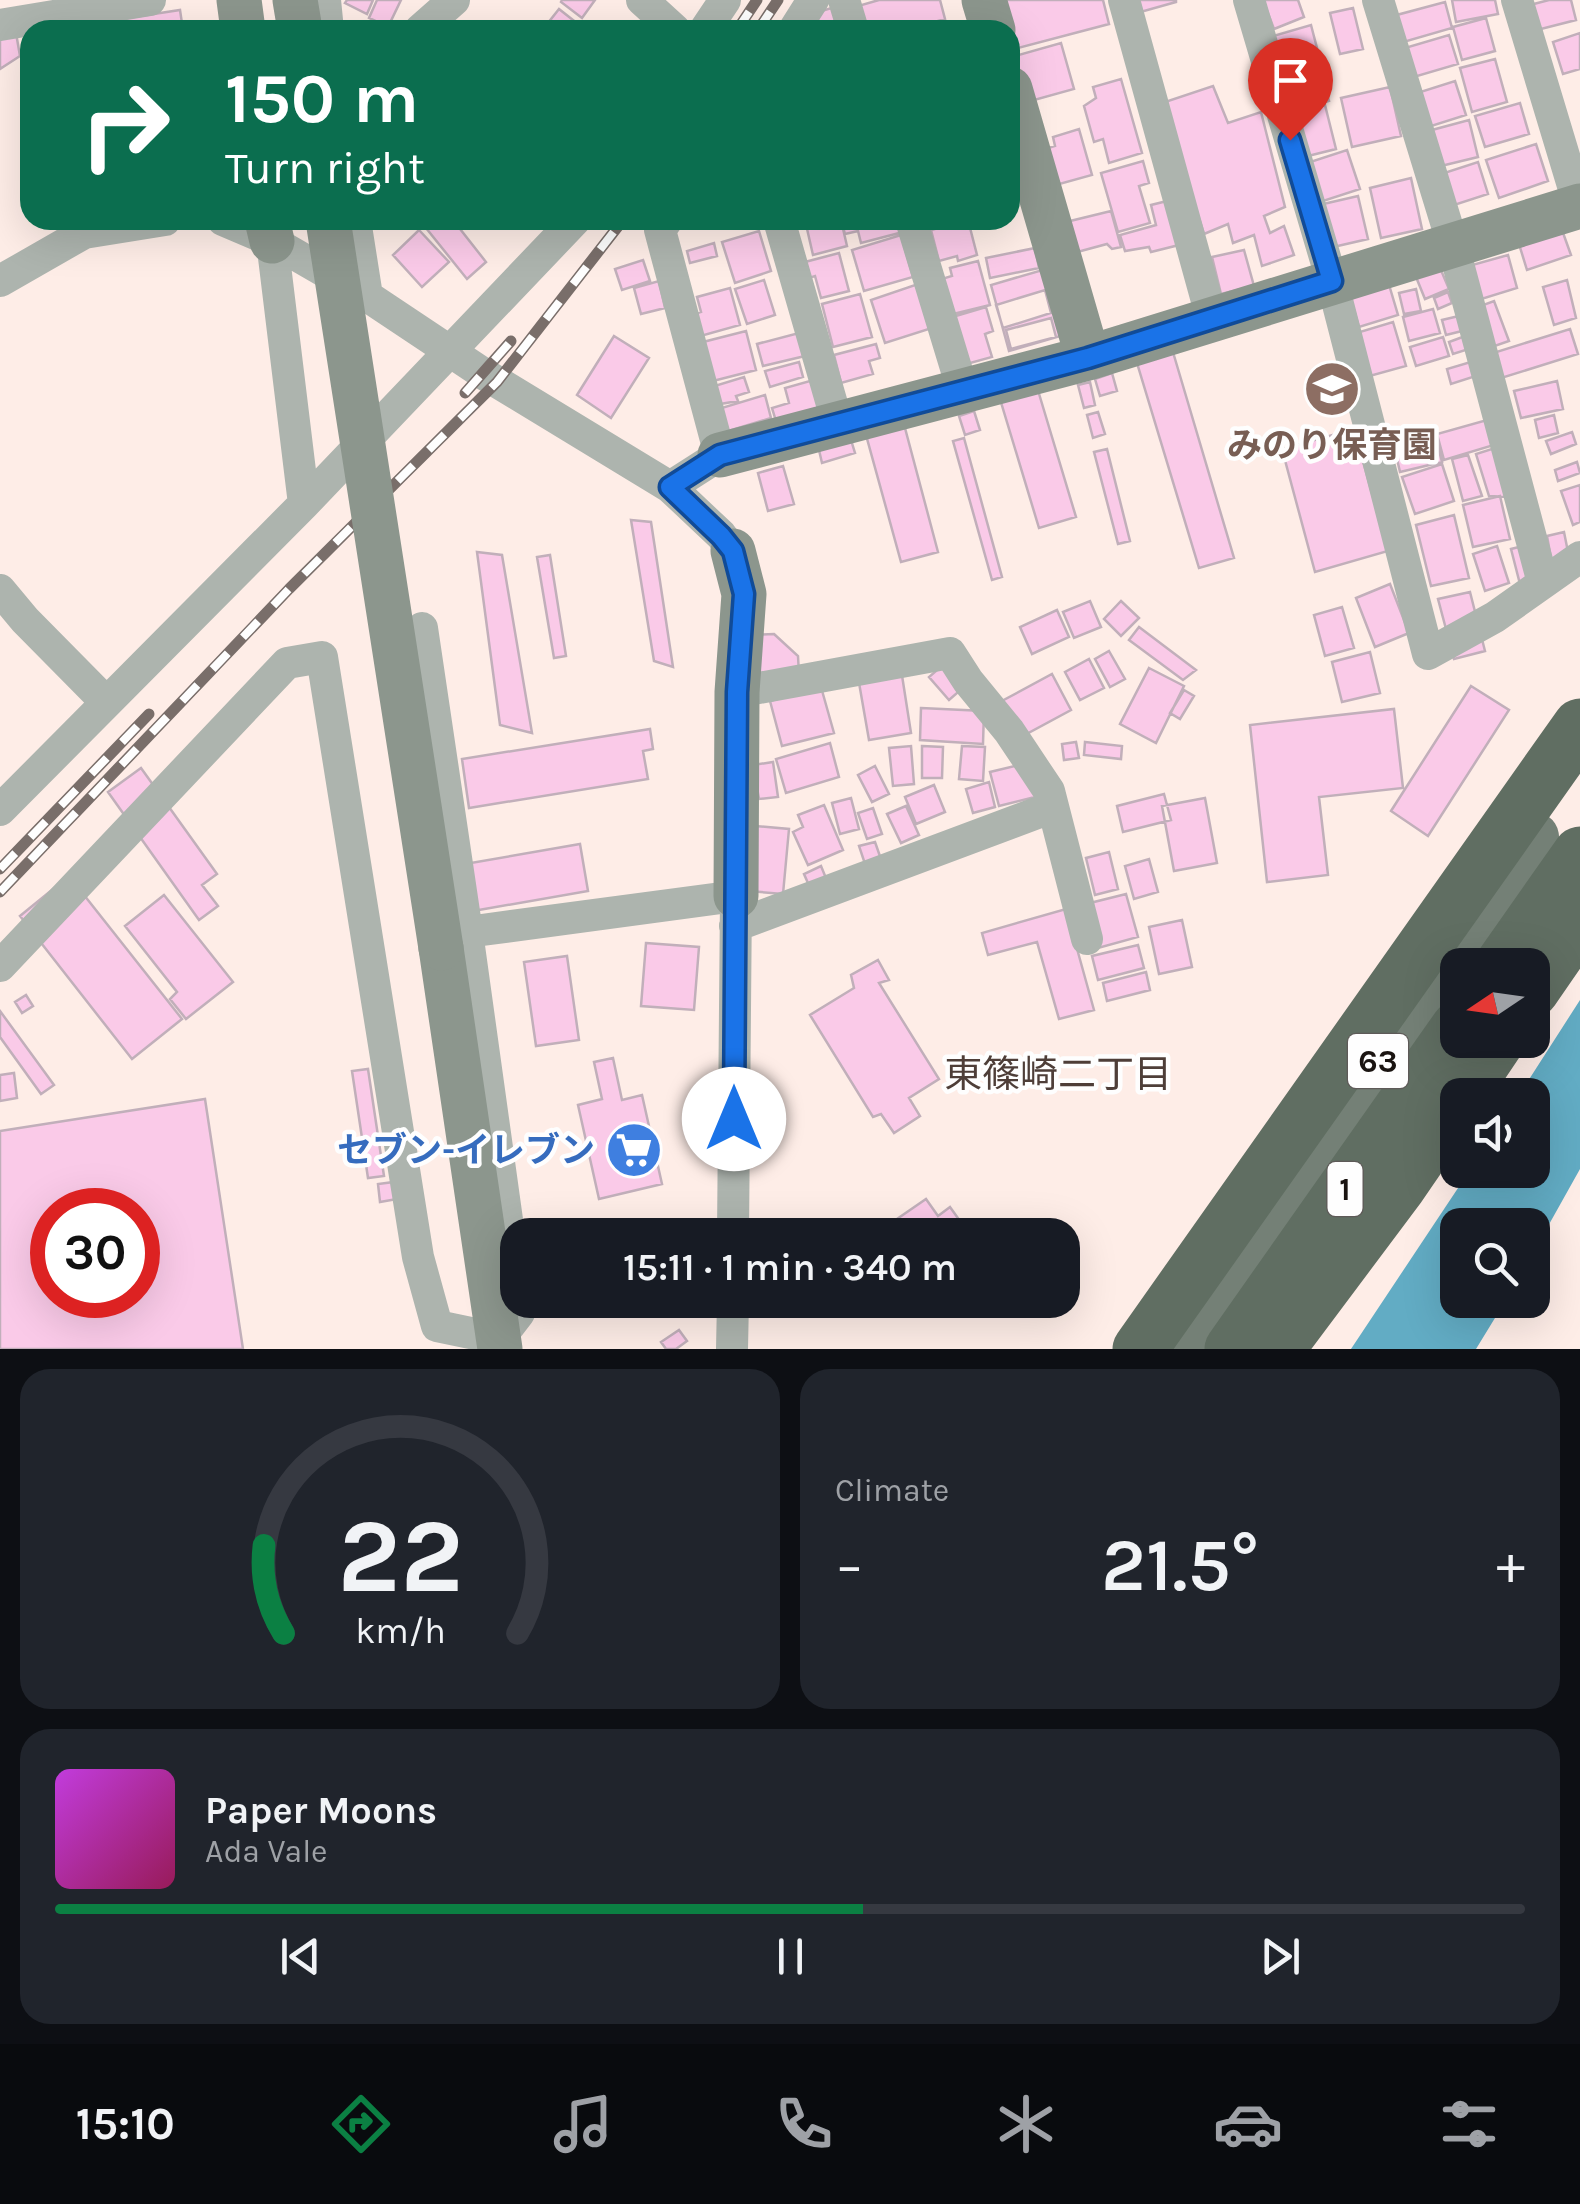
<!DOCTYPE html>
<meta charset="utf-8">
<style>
body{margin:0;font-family:Karla,"Noto Sans JP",sans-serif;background:#20242c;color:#f1f3f6;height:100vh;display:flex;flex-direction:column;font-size:38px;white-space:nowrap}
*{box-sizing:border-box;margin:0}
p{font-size:32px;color:#9ea1a6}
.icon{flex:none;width:55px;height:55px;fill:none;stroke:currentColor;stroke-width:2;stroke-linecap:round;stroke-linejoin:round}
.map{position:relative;height:1349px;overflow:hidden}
.details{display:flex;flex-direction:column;gap:20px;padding:20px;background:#0d0f14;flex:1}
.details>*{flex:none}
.top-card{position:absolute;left:20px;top:20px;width:1000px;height:210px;border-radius:30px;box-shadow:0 10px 40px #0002;background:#0b6e4f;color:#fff;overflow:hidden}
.needle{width:65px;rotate:257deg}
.buttons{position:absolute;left:1440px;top:948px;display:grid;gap:20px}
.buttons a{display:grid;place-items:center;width:110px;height:110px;border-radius:20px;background:#171b24;box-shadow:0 10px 40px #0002;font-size:50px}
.speed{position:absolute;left:30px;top:1188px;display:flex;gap:20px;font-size:50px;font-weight:700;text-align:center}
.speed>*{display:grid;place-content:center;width:130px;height:130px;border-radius:50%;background:#171b24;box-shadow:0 10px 40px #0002;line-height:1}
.speed .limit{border:15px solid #d22;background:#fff;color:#111}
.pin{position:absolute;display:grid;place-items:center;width:85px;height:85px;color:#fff;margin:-102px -42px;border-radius:50% 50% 50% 0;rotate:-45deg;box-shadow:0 0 10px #0007}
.pin .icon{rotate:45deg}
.me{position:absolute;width:110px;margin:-55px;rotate:0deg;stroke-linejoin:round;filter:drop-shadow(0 0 8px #0008)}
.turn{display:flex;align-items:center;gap:35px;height:210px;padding:0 40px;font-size:45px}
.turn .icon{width:130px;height:130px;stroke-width:2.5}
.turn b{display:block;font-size:70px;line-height:85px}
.big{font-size:75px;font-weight:600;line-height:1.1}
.details .card{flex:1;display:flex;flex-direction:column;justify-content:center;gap:15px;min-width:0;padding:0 35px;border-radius:30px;background:#20242c}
.details .dial{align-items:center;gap:0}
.dial svg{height:260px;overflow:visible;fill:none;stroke:#363941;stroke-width:7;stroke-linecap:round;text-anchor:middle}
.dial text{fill:#f1f3f6;stroke:none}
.song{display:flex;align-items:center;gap:30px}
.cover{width:120px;height:120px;border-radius:15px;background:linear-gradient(135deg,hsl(290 70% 55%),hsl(330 70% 35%))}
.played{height:10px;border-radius:5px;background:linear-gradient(90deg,#0b8043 55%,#363941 55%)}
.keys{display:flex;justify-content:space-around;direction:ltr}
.heat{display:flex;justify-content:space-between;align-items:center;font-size:55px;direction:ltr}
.details .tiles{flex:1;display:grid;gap:20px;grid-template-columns:1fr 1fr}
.card:last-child{grid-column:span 2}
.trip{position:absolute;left:500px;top:1218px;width:580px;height:100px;border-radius:30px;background:#171b24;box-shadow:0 10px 40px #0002;font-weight:600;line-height:100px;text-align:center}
.tabs{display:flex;height:160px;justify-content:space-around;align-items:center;background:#090b0e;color:#9ea1a6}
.tabs .icon{width:70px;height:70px}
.tabs .current{color:#0b8043}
.tabs b{font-size:45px;color:#f1f3f6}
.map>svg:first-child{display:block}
.water{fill:#62acc4}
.building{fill:#facae8;stroke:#c1afba;stroke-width:2.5;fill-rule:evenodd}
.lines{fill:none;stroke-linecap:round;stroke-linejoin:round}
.street{stroke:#adb4ae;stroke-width:32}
.secondary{stroke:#8c968d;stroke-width:45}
.primary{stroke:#748076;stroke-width:50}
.highway{stroke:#606e62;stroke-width:55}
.rail-casing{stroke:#796e6a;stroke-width:11}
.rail{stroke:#fefefe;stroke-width:8;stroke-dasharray:22;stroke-linecap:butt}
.secondary-bridge{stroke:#8c968d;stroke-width:45}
.route-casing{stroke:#114b97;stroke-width:25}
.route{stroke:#1a73e8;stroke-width:18}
.labels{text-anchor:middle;stroke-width:9;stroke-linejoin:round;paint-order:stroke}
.shield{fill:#fefefe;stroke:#5e5a58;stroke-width:2.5}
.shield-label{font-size:32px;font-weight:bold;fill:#1a1411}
.education-label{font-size:35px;font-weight:bold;fill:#785e54;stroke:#fefefe}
.shop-label{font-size:35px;font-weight:bold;fill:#366cbe;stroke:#fefefe;text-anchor:end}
.neighbourhood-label{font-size:38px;fill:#4e3e38;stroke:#fefefe}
</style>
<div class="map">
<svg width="1580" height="1349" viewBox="0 0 1580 1349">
<rect width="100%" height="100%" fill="#feede7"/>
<path class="water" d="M1580,1000v169l-47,84 -1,-28h-74v75h48l-30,49h-125l119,-179h62v-75h-13z"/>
<path class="building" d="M347,0h26l-6,14 -22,-11z
M377,0h24l-13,27 -19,-9z
M562,0h33l-13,18 -21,-16z
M879,0h61l5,19 -39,11h-41l-7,-24z
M995,0h108l6,24 -99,26v-20z
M1133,0h43v2l-39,11z
M1263,0h35l6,17 -30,12z
M1452,0h43l3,14 -42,8z
M1549,0h22l5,20 -39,10 -7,-25z
M1445,2l7,26 -52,15 -7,-27z
M835,7l7,23h-39l8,-16z
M1353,8l10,41 -23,5 -10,-41z
M559,9l19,15 -5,6 -29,-2z
M180,10l3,20h-60l-2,-11z
M114,17l2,13h-37l-1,-7z
M1486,18l9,33 -33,9 -9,-33z
M1311,25l7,27 -37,11 -8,-27z
M16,33l4,23 -20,13v-34z
M1580,33v36l-17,5 -10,-32z
M1449,35l9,29 -51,15 -9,-29z
M1061,43l13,46 -47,13 -12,-46z
M1495,59l12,43 -35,10 -12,-44z
M1320,68l9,33 -34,10 -10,-33z
M1121,79l21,74 -33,10 -6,-24 -9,3 -10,-36 12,-8 -3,-11z
M1455,81l11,34 -41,13 -11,-34z
M1213,86l15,37 33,-11 24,95 -21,9 6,17 14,-7 10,29 -32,11 -8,-31 -21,8 -5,-19 -24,10 -42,-131z
M1390,87l11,49 -49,11 -11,-49z
M1520,103l9,31 -44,13 -10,-31z
M1325,105l11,44 -36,9 -11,-44z
M1469,120l9,37 -37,9 -9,-36z
M1079,129l13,46 -47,13 -10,-36 20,-6 -2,-9z
M1536,144l12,37 -49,17 -13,-38z
M1347,150l13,39 -43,14 -13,-39z
M1143,161l6,22 -10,3 11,37 -32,9 -17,-59z
M1478,162l10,32 -40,13 -10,-32z
M1411,178l11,51 -41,9 -11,-50z
M1358,196l10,43 -39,9 -10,-43z
M1171,200l12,44 -32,8 -2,-5 -24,4 -5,-16 36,-10 -5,-20z
M1111,211l10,36 -9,2 -5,-5 -37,10 -8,-31z
M437,220h16l33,42 -19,17 -41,-51z
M805,220h36l6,26 -34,9z
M841,220h59l3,12 -42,11 -3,-12 -13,3z
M968,220l9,35 -19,6 -1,-5 -18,5 -8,-31z
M419,230l30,32 -27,25 -29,-32z
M1562,230l9,25 -44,15 -8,-26z
M759,231l12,40 -36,12 -13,-41z
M901,235l12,42 -49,14 -12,-41z
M714,243l3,13 -27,7 -3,-12z
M1035,248l4,20 -49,10 -4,-20z
M1244,250l10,36 -33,8 -9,-37z
M839,253l10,38 -28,7 -6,-22 -6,2 -4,-16z
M1508,255l9,33 -42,13 -10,-34z
M1435,256l14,33 -24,10 -13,-32z
M643,260l7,21 -28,9 -7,-21z
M978,261l12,44 -45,11 -10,-35 17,-5 -2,-8z
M1046,269l18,66 -55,16 -18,-66z
M1387,278l11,37 -39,12 -11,-38z
M764,280l11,35 -28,9 -12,-35z
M1567,280l9,38 -22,7 -11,-38z
M659,281l6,27 -24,6 -7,-26z
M918,284l14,44 -47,15 -14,-43z
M730,288l10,37 -43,12 -6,-22 10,-3 -4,-15z
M1416,289l5,22 -17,3 -5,-21z
M1045,290l6,23 -48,15 -7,-23z
M1448,292l4,11 -14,6 -4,-11z
M860,294l12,43 -39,10 -11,-43z
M1494,301l15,40 -20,7 -14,-40z
M986,307l7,24 -8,3 7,23 -29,8 -14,-47z
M1433,309l7,24 -31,8 -6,-24z
M1463,315l3,15 -20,5 -4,-15z
M1051,318l5,19 -45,12 -5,-19z
M1393,322l13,44 -40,11 -13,-43z
M1570,329l8,25 -80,25 -8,-25z
M746,331l10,39 -43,11 -10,-39z
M799,333l6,23 -42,10 -6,-22z
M1468,335l4,13 -19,6 -4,-12z
M614,336l35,22 -38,60 -34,-23z
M1443,337l6,19 -33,10 -6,-19z
M1170,342l64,216 -35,10 -65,-215z
M876,344l4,14 -11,3 4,13 -32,9 -7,-28z
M1474,361l5,14 -28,9 -4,-15z
M799,362l4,15 -33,10 -5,-16z
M1112,373l5,18 -17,5 -5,-17z
M744,377l5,15 -13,4 2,5 -24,4 -6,-17z
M1034,377l42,140 -37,11 -42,-139z
M817,379l8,28 -49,14 -4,-13 17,-5 -4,-15z
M1557,381l6,28 -42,9 -7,-27z
M1090,382l5,23 -11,3 -6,-23z
M765,395l6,23 -49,15 -7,-23z
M974,411l6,19 -15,5 -6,-19z
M1098,412l7,22 -12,4 -6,-23z
M901,413l37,139 -37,10 -38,-138z
M1554,415l4,18 -19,5 -4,-18z
M1487,420l7,25 -50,15 -7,-26z
M1433,427l9,35 -42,10 -8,-35z
M1354,429l34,122 -73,21 -33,-123z
M1572,432l4,12 -25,10 -5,-13z
M964,438l38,139 -10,3 -39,-139z
M851,440l4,13 -33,10 -3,-13z
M1495,448l15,49 -21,-1 -13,-42z
M1107,449l23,92 -12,3 -24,-92z
M1468,455l14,41 -19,5 -11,-42z
M1577,462l3,11 -22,8 -3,-11z
M1442,464l12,37 -39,13 -13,-37z
M783,466l11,38 -26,7 -10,-38z
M1580,485v37l-7,3 -12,-34z
M1500,496l10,43 -37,8 -10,-42z
M1454,515l15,63 -38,8 -15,-61z
M631,520l20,2 22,145 -19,-6z
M1564,532l9,45 -18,4 -8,-45z
M1531,544l10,39 -20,5 -10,-39z
M1497,546l12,37 -24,8 -12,-37z
M477,552l25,3 30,178 -32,-8z
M550,555l16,101 -12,2 -17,-101z
M1390,584l19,49 -34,14 -19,-49z
M1470,592l15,59 -31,8 -16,-60z
M1090,601l11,26 -27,11 -11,-26z
M1121,601l18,17 -18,18 -17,-17z
M1342,607l12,41 -29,8 -11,-41z
M1057,610l12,27 -37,17 -12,-27z
M1139,627l57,43 -13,10 -54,-40z
M774,634l24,22 1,18 -42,2 -3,-41z
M1109,651l16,28 -15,8 -15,-28z
M1370,652l10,41 -38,9 -10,-40z
M1089,659l15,29 -24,12 -15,-28z
M944,664l20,23 -15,13 -20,-23z
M1149,668l35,18 -28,57 -36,-19z
M901,669l10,64 -42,7 -11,-63z
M1052,674l19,36 -52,28 -19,-36z
M1471,686l38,24 -81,126 -37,-25z
M821,687l13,46 -52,13 -12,-45z
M1184,690l10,6 -14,23 -10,-6z
M921,708l63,3 -1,33 -63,-4z
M1394,709l9,79 -84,9 9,78 -61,7 -17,-157z
M650,729l3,20 -10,2 5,28 -179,29 -7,-49z
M1076,742l3,16 -15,2 -2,-16z
M1085,742l37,4 -1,13 -37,-4z
M830,743l9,34 -53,16 -10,-34z
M911,746l3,38 -21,2 -4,-38z
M922,746l21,1 -1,31h-20z
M962,746l23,1 -2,34 -24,-2z
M773,762l5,35 -19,2 -6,-34z
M1027,763l8,34 -36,9 -9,-34z
M875,766l14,28 -17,8 -14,-27z
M141,768l76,106 -15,11 16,21 -19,14 -91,-128z
M989,782l6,25 -22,6 -7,-24z
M934,785l11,27 -29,12 -11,-27z
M1164,794l7,26 -48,12 -6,-26z
M851,798l8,31 -19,5 -8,-31z
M1205,798l12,65 -43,8 -12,-65z
M824,805l19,45 -35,15 -15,-33 10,-5 -5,-12z
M906,806l13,29 -18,8 -14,-29z
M873,808l9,26 -15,5 -9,-26z
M755,826l34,3 -6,65 -34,-3z
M875,842l7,20 -16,5 -7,-21z
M580,844l8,47 -115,20 -8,-47z
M1109,852l9,37 -23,6 -9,-37z
M1149,859l9,33 -24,7 -9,-33z
M821,866l7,17 -17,7 -7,-16z
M69,876l113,143 -50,40 -112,-143z
M1126,894l12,43 -40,11 -12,-44z
M164,895l69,87 -47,37 -16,-20 7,-7 -52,-66z
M1066,909l28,101 -35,9 -22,-77 -49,13 -6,-22z
M1182,920l10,47 -33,7 -10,-47z
M646,943l53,4 -5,63 -53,-4z
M1138,945l6,23 -46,12 -6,-24z
M567,956l12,84 -43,6 -12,-84z
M878,960l11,20 -10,3 60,96 -30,19 11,18 -26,17 -13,-19 -8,3 -63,-102 44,-27 -3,-13z
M1146,972l4,18 -43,11 -4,-18z
M26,995l7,11 -11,7 -7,-11z
M0,1011l54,74 -13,9 -41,-57z
M613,1058l9,42 20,-5 20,89 -63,15 -21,-94 24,-6 -8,-37z
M368,1069l16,107 -16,2 -16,-107z
M14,1073l3,25 -17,3v-26z
M205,1099l38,250h-243v-218zM52,1210h86v85h-86z
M394,1182l3,17 -17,3 -2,-18z
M926,1199l12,17 12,-9 20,28h-66l-10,-14z
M679,1330l8,11 -11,8h-10l-5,-7z"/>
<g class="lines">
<path class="street" d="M325,0l3,30
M642,0l33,30
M844,0l9,30
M1124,0l88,319
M1249,0l83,281 96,373 67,-37 85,-60
M1378,0l75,245 90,338
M1517,0l63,209
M0,25l150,-25
M420,30l34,-30
M705,30l20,-30
M794,30l19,-30
M223,220l49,21 95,55 117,78 186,113 51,48 12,16
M355,220l12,76
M667,220l-7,10 60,225 -50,32
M779,220l59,205
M911,220l52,171
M272,241l32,263
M0,281l84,-48 81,-13
M0,590l25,30 81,82
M422,628l45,304
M737,692l213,-39 18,28 41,50 40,60 38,148
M0,810l304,-306 271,-284
M735,926l318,-119
M0,966l287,-303 35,-6 96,600 19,69 62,13 20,-26 -1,-13
M518,1299l-51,-367 269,-36 -3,339
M732,1349l1,-49"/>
<path class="secondary" d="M239,0l4,30
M295,0l5,30
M984,0l9,30
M1010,89l78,269
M267,220l5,21
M720,455l368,-97 492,-152
M733,551l11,43 -7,98 -1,204
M441,948l59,401"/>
<path class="primary" d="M1176,1349l358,-512"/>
<path class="highway" d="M1502,965l78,-111
M1532,990l48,-70
M1461,1095l37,-55
M1140,1349l440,-623
M1232,1349l226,-321
M1277,1349l122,-163 59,-86"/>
<g class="rail-casing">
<path id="rail" d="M737,30l20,-30
M758,30l20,-30
M465,393l46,-52
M0,869l149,-155
M0,892l289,-303 208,-207 126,-162"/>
</g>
<use href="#rail" class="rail"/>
<path class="secondary-bridge" d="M328,220l113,728"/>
</g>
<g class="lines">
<g class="route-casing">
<path id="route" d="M734,1119l3,-427 7,-98 -11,-43 -12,-15 -51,-49 50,-32 368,-97 244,-77 -42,-141"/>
</g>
<use href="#route" class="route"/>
</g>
<defs>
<g id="school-disc" transform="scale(2.875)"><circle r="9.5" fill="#8d6e63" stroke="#fefefe"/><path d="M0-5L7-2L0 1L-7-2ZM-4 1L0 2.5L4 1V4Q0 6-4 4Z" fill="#fff"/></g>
<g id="supermarket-disc" transform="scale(2.875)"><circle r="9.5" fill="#3f7fe0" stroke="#fefefe"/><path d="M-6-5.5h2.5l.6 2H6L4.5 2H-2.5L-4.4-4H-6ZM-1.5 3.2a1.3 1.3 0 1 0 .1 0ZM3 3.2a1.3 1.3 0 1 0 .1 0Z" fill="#fff"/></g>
</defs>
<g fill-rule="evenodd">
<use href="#school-disc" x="1332" y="389"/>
<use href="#supermarket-disc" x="634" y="1150"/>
</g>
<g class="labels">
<g class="shield">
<rect x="1348" y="1034" width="60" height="54" rx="8"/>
<rect x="1327.5" y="1162" width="35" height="54" rx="8"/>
</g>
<g class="shield-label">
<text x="1378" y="1072">63</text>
<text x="1345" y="1200">1</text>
</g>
<g class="education-label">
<text x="1332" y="457">みのり保育園</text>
</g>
<g class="shop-label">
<text x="595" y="1162">セブン-イレブン</text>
</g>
<g class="neighbourhood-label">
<text x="1058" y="1087">東篠崎二丁目</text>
</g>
</g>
</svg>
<div class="buttons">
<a><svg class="needle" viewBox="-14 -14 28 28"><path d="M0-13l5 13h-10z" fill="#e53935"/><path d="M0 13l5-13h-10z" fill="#9ea1a6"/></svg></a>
<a><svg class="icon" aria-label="sound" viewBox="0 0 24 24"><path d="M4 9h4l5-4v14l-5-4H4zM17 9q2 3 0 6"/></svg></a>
<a><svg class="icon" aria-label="search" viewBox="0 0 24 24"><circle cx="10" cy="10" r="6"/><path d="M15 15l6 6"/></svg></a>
</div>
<div class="speed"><div class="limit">30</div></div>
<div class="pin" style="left:1290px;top:140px;background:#d93025"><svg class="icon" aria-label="arrive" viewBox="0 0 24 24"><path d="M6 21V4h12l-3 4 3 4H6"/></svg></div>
<svg class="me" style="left:734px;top:1119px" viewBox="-20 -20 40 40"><circle r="19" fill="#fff"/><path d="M0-13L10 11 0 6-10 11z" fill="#1a73e8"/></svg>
<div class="trip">15:11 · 1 min · 340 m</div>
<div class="top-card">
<div class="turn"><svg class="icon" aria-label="right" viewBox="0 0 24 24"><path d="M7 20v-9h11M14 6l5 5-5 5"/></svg><div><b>150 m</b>Turn right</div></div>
</div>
</div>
<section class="details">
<div class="tiles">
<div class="card dial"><svg viewBox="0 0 100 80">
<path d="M14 69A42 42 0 1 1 86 69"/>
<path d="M14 69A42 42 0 0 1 8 42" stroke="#0b8043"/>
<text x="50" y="56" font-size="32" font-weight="700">22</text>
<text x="50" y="72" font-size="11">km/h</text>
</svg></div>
<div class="card"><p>Climate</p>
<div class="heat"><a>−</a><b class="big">21.5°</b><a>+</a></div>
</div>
<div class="card">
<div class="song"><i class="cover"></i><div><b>Paper Moons</b><p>Ada Vale</p></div></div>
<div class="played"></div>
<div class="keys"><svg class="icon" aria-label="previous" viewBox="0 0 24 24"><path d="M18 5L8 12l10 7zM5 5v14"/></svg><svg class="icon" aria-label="pause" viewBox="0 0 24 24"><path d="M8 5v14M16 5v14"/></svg><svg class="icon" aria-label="next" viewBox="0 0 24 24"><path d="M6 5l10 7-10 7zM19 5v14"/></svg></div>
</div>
</div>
</section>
<nav class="tabs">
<b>15:10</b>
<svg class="icon current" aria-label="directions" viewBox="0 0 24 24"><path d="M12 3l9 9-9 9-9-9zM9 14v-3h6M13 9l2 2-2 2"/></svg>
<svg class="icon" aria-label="music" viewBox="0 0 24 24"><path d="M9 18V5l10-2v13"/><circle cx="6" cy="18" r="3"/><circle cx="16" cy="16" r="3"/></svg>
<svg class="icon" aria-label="phone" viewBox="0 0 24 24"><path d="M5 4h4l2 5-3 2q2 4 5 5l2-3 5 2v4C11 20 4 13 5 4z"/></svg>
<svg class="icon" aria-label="climate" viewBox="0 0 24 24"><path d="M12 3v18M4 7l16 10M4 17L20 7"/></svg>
<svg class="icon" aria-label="car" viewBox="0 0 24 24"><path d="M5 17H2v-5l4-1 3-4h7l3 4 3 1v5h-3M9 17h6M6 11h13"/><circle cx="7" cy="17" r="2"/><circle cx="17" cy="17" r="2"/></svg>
<svg class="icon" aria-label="filters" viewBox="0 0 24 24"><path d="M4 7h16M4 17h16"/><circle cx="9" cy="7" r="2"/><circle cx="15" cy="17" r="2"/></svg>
</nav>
